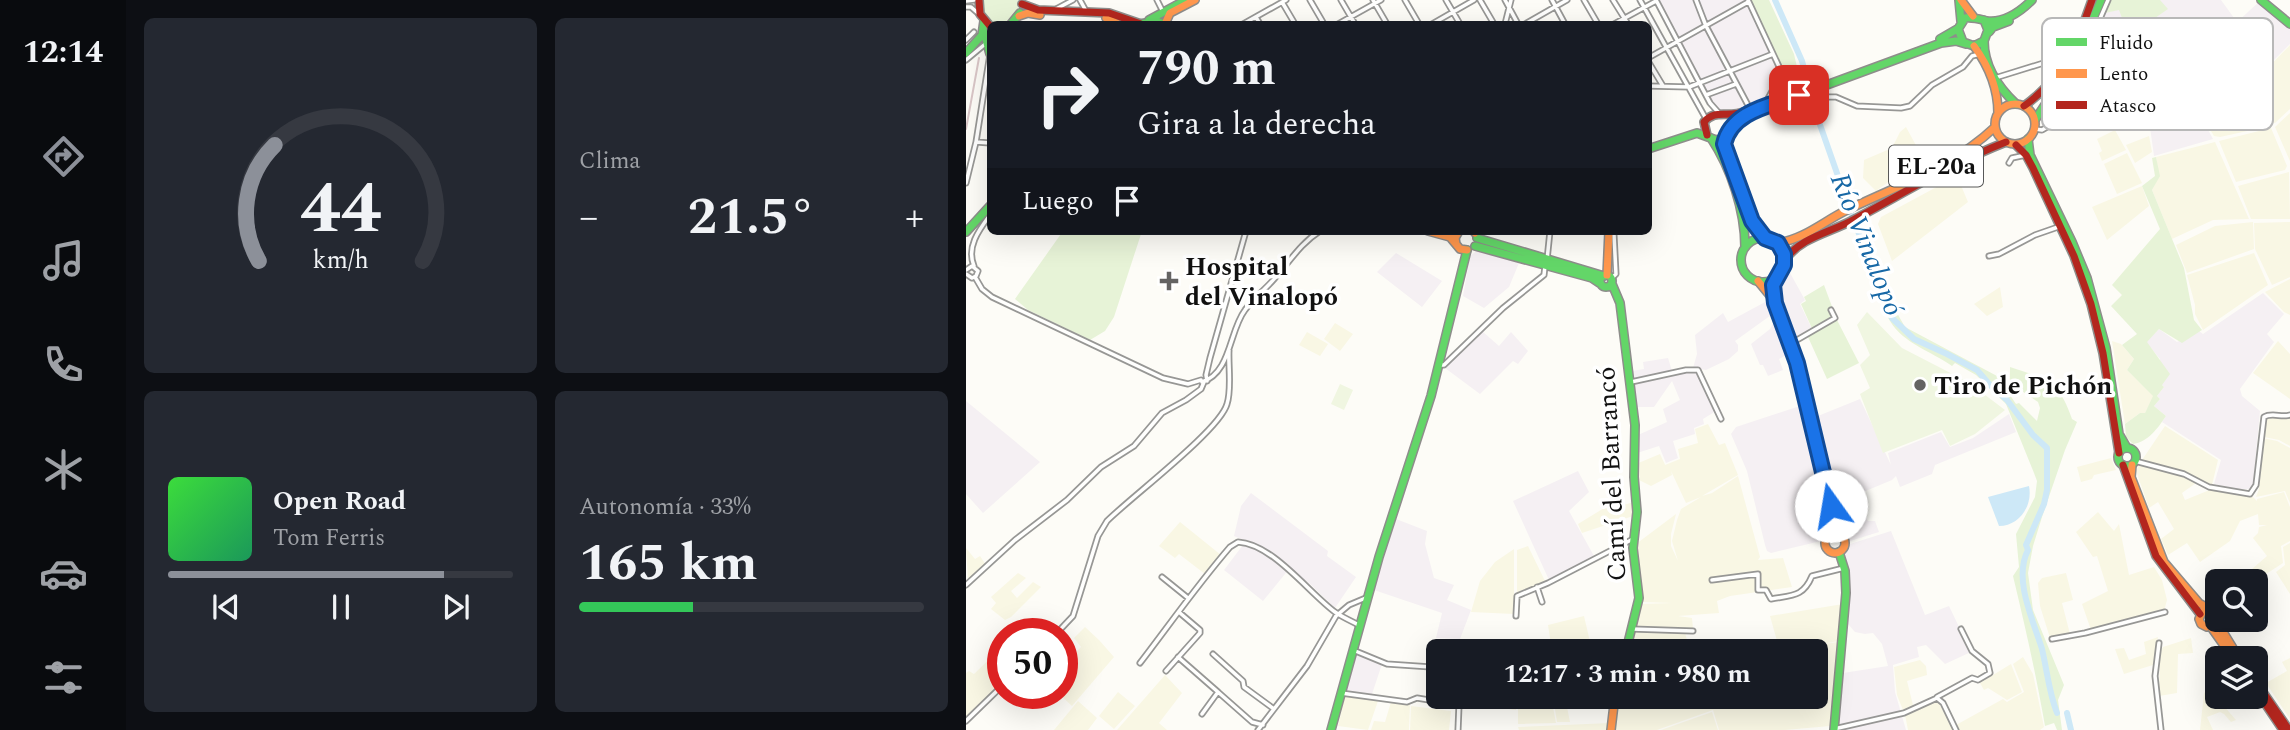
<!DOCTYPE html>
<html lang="es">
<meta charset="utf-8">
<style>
body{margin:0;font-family:Spectral,serif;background:#242831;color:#f1f3f6;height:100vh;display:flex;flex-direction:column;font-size:26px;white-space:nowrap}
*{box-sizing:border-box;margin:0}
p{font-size:23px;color:#9ea1a6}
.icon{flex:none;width:38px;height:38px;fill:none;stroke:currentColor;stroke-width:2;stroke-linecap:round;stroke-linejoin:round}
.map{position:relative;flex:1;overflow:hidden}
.sheet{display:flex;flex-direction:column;gap:18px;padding:18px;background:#0d0f14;width:840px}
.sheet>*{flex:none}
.guide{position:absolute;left:21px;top:21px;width:665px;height:214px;border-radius:10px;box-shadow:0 7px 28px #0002;background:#171b24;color:#f1f3f6;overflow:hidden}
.buttons{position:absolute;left:1239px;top:569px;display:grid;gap:14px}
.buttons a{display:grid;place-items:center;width:63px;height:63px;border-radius:10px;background:#171b24;box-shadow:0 7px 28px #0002;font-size:35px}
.speed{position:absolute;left:21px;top:618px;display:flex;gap:14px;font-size:35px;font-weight:700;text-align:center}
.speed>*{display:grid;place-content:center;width:91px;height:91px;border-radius:50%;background:#171b24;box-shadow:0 7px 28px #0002;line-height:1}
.speed .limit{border:10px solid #d22;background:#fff;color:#111}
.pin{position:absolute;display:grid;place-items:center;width:60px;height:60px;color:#fff;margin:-30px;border-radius:14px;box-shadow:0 4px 10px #0006}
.me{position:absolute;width:77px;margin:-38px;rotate:347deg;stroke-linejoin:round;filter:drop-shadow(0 0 5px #0008)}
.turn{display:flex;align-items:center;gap:24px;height:147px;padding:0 35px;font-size:32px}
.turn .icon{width:91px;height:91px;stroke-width:2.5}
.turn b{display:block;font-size:49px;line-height:60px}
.then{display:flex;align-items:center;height:66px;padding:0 35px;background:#0003;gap:14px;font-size:26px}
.big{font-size:52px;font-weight:700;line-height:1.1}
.sheet .tile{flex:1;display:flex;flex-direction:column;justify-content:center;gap:10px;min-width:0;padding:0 24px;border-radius:10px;background:#242831}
.sheet .dial{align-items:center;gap:0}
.dial svg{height:182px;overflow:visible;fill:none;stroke:#363941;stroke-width:7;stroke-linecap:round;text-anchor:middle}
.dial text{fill:#f1f3f6;stroke:none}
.song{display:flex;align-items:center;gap:21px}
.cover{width:84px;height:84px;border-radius:10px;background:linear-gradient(135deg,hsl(120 70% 55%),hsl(150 70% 35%))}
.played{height:7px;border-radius:4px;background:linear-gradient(90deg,#8c9099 80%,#363941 80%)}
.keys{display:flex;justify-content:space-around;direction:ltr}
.heat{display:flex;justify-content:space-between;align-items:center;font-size:38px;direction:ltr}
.charge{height:10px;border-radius:5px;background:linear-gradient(90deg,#34c759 33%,#363941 0)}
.sheet .tiles{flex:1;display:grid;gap:18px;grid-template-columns:repeat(2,1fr)}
.trip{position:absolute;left:460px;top:639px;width:402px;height:70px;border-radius:10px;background:#171b24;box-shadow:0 7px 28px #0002;font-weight:700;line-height:70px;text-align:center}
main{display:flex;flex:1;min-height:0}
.dock{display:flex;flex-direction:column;width:126px;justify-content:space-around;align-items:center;background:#090b0e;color:#9ea1a6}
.dock .icon{width:49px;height:49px}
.dock .on{color:#8c9099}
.dock b{font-size:32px;color:#f1f3f6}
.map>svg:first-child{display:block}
.industrial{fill:#f5f0f3}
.farmland{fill:#f9f7e4}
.green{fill:#e7f3d7}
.pitch{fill:#f0f6e1}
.water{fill:#cde8f7}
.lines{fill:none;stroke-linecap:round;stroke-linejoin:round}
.river{stroke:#cde8f7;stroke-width:6}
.street-casing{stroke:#979795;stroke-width:7}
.fast-casing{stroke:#8e8d8b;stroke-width:10}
.slow-casing{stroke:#8e8d8b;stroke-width:10}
.jam-casing{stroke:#8e8d8b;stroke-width:10}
.street{stroke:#fffffe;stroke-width:3.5}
.fast{stroke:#63d668;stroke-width:7}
.slow{stroke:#ff974d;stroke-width:7}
.jam{stroke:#b3261e;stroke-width:7}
.rail{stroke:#d9c6c7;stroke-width:2}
.route-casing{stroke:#114b97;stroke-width:18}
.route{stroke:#1a73e8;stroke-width:12}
.poi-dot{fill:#646362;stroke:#fff;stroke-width:2.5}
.labels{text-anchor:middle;stroke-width:7;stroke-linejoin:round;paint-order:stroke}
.shield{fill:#fff;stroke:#585858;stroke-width:2}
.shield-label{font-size:24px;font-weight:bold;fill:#111}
.poi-label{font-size:26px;font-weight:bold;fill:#111;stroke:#fff;text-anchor:start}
.street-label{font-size:26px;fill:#111;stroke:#fff}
.water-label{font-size:28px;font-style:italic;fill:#1768a6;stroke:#fff}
.key{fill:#fff;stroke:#b8b8b8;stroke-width:2}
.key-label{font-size:19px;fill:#111}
</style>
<main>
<nav class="dock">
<b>12:14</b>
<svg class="icon on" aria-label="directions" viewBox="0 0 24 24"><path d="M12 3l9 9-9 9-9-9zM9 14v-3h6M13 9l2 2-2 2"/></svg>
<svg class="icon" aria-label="music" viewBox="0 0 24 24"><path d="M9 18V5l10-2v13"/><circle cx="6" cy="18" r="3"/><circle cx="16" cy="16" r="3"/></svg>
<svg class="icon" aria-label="phone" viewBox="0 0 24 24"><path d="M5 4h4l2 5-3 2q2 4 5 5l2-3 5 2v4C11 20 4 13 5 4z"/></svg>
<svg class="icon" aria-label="climate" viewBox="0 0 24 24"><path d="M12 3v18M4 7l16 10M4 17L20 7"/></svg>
<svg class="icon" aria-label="car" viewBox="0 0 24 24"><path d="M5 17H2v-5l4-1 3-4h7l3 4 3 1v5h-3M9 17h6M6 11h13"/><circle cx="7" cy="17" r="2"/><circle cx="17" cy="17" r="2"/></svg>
<svg class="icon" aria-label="filters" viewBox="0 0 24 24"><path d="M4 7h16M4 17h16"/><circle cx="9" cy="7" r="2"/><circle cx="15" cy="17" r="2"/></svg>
</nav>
<section class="sheet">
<div class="tiles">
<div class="tile dial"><svg viewBox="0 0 100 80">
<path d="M14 69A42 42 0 1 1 86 69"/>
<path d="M14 69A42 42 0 0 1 21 18" stroke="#8c9099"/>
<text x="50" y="56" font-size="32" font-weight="700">44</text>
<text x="50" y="72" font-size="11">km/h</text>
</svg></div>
<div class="tile"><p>Clima</p>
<div class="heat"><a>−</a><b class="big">21.5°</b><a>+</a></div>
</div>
<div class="tile">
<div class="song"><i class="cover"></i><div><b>Open Road</b><p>Tom Ferris</p></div></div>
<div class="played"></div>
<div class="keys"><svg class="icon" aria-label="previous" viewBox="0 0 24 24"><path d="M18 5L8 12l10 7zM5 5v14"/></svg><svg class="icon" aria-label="pause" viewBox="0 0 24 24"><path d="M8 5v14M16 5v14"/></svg><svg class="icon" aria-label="next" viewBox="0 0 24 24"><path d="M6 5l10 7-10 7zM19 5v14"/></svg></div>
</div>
<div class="tile"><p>Autonomía · 33%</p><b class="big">165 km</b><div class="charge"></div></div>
</div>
</section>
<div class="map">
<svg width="1324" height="730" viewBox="0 0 1324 730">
<rect width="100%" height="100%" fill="#fdfcf7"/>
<path class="industrial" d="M690,0h94l31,62 3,10 -1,6 -21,24 -41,19z
M1165,0h90l16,22 23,-21 30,27v16l-33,33 -68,18 24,44 -59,17 -14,-101 -11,-21 -39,18 15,-39 14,-4z
M512,250l41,13 -10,24 -25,21 -21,-12 7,-40z
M430,253l46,28 -20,26 -45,-35z
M823,271l16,29 -5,4 12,25 -20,12 -15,-42 3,-18z
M1297,293l21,21 -17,20 7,8 -34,47 2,7 18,15 -7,75 -4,3h-11l-24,-5 7,-24 -59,-38 4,-6 -12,-10 6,-7 -3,-3 7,-9 -2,-2 -2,-26 -14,-17 13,-13 18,13 22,-11 4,3z
M801,301l7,12 -39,28 3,4v6l-9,8 -23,11 -13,-2 4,-14 -2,-19 28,-22 5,9z
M809,320h3l12,33 -11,6 4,11 -15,6 -5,-11h-3l-9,-21 19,-15z
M516,331l17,15 12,-14 17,19 -10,13 -5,-3 -33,33 -35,-26z
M702,358l4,13 25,1 19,39 -13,8 1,5 -10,4 1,6 -22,7 5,17 -12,5 -7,-17 -22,7 1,-18 29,-13 -4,-13 17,-9 -8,-19 -18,26h-18l-4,-36 12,-2 -1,-7z
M894,399l31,66 -3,-12 53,-21 9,15 23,-9 36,-24 7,18 -81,33 -3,9 -32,13 -4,-11 -4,4 -36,15 12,26h7l4,11 -32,10 -3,-11 -8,-9 -23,-104z
M0,401l74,61 -57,51 -17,-19z
M837,405l26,121 -8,15 -50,12 -4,-2 -2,-6 -18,-74 -16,-37 5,-7z
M612,471l11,21 -20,19 25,45 -45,24 -36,-79z
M285,493l77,58 -1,5 29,21 -21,31 -25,-24 -21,-15 -26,32 -39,-31 22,-29 -12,-5 7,-30z
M430,519l31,12 -2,13 9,34 20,7 -7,15 24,10 -11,29 -24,-1 6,-25 -68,-23z
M925,531l34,84 24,-9 22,46 -26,12 -19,-19 -9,2 2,10 -26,8 2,27 11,38h-70l7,-57 45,-7 -6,-22 -9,-11 -8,1 -10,-2 -7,-8v-53l-4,-16 3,-10z
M389,653l27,11 -10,30 -27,-2z"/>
<path class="farmland" d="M1324,45v64l-15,14 -5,-1 -31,-37 20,-8z
M1269,84l35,42 -50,11 -6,-1 -25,-41z
M1177,94l3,25 -27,11 -13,-22z
M1324,113v48l-15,-34z
M940,127l18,33 -29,17 -19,14 -13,-13 1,-18 28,-12 8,-16z
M1305,128l16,38 -2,4 -49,12 -17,-41z
M1149,130l11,20 -24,11 -3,-8 3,-2 -5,-12z
M1183,136l3,16 -17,11 -9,-18z
M1249,142l34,77 -36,1 -41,19 -20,-49 7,-14 -3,-19z
M1161,153l15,30 -25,11 -13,-30z
M1323,172l1,47h-39l-13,-33z
M991,176l11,26 -76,59 -14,-37 3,-7z
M1176,186l7,20 -42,34 -15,-33z
M1287,222l1,27 -67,24 -11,-28 39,-19z
M1324,222v55l-18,8 -17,-36 -1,-26z
M1288,253l14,32 -65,45 -8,-16v-9l-8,-30z
M1324,279v36l-6,-3 -19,-20z
M1034,287l3,20 -16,9 -13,-12z
M369,323l18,11 -13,17 -16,-12z
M341,332l21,12 -8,12 -21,-11z
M1146,341l9,3 13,15 -7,11 27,26 -9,17h-5l-15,11z
M1312,341l12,13v45l-37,-26z
M1301,417h23v29l-11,-6 -15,-3z
M742,424l11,21 6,-2 13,32 -36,21 10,-3 26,-17 22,81 -2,3 25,-2 9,29 -62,9 -13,5 2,12 -41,3 14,2 1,11h-9l6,22h-54l-3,-14 8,-33 31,-1 -30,-1 -6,-58 40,-30 -5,20v12l7,15 -6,-20 5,-21 4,-11 20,-12 -15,6 -15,-32 1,4 -21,11 -14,-7 -1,-15 24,-10 7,15 -2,-4 15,-6 -2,-10 20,-6 -3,-14z
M1199,426l53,34 -6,25 -26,-13 -44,-12z
M1297,438l14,3 13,7v55l-5,-12 -29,6 3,-8z
M1145,458l5,12 -22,5 -2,4 -11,3 -4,-15z
M1177,463l41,12 12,8 -14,10 3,7 27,-11 39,6 6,6v-2l27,-7 6,15v34l-9,5 2,17 -23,15 -8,-9 15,-13 -14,-18 5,-5 1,-6 8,-2h-8l-1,-11 -18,7 -10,20 -30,21 -13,-19 -19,12 -7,-16 13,-10 -16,-27 -9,6 -13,-37 3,-6z
M668,502l-1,14 -51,17 -4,-9 31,-19 4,3z
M1132,512l16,19 5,-7 10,51 25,-8 8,13 5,20 -3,11 -73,19 -9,-26 26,-13 -11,-35 -4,1 -17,-25z
M214,522l41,33 -16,19 -26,-20 -4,4 -16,-12z
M1324,543v51l-14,-22 9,-7 -2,-18z
M562,546l17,35 -28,13v-44z
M0,548l9,11 5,-3 6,9 -18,15z
M548,549v65l-43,-2 9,-31 15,-19z
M52,573l8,5 -15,13 6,7 16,-16 8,5 -30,30 -6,3 -14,-11 5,-6 -5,-6z
M1100,573l7,27 -11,3 8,31 -20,4 -10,-32 -2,-23 4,-5z
M877,604l-4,37 -24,4 23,-3 -8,84 -45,4h-66l-6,-20 -56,20h-43l3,-30 12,-3 187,-1v-45l-84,-1 45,-9 -7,-25z
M618,616l7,30 -22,5h-17l-4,-26z
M119,627l14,13 15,17 -42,49 -14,-13h4v-13l8,-8 -6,-7 17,-18 -7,-9z
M1192,637l-5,28 -29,9 -9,-25 9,-1 5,12 17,-6 -2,-12z
M1225,638l2,15 -15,1 -1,39 -18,3 1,-44 3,-5z
M37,646v35l-37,37v-45l3,-2 5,3z
M1057,657l10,17 11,53 -4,3h-81l-3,-5 47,-26 4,3 17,-10 -11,-28z
M1324,658v61l-24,-36 21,-12 -5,-9z
M954,660l6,6 1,9 -20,6 6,24 -10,5 -6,-15 -3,-28z
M1045,664l11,28 -15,8 -19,-12 -4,2 -4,-7z
M199,675l17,18 -23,30 8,7h-50z
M1243,689l27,31 -5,2 -7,-8 -4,-2 -13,5 6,13h-13l4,-37z
M152,692l17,14 -21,23 -15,-13z
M379,696l33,5 -10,29 -30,-4z
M497,697h53v13l-53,-7z
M552,697h33l5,26 -38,1z
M587,697h12l5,25h-13z
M971,700l16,30h-45l-3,-15z
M112,701l19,17 -9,12h-34z
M425,702l19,1 -1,27h-38l3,-9 11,1z
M445,706l40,5 -2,19h-39z
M746,712l6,18h-57z
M644,723l-1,7h-90l-1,-3z"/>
<path class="green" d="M16,0h36v12l-7,10 -17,2 -9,-6z
M784,0h19l25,54 7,30 -7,-5 5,-4 -3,-7 -6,11 -17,12 10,-13 1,-6z
M1145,0h49l8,9 -39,27 -10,-26 -14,3z
M1190,157l4,19 -8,14 32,78 10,52 8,10 -20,13 -23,-14 -12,13 23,32 -8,11 2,2 -7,9 3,3 -6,7 12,10c-8,12 -18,26 -33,28l-7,-7 -1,-13 15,-11h5l8,-17 -26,-26 7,-11 -12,-14 15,-11 -26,-28 11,-11 -10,-10 48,-56 -18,-43 13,-10 -3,-18z
M97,231h79l-28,86 -9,14 -15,9 -62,-30 -13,-11z
M905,256l10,29 24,42 92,49 19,28 3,-1 18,18 3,-13 -2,-6 -28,-19v-16c35,12 49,13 62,52l5,3 -12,28 -23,67 -9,29 -5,27 5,37 31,75 -6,15 4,30h-5l-3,-7 -9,3c-9,-52 -20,-100 -32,-150l6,-9 -3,-33 19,-37 2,-16 -3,-8 -28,-69 -30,-29 -21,-12 -3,3c-21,-15 -48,-22 -62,-45 -12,-19 -14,-44 -28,-61l3,-3z
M858,285l13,35 22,43 -32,16 -19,-42 6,-4 -13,-29 5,-3 -2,-4z"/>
<path class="pitch" d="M901,312l35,36 66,34 37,28 -30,24 -25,12 -8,-16 -59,23 -23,-59 10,-6 -10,-23 10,-10 -13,-30z
M374,384l13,6 -9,20 -13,-6z"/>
<path class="water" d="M1063,486c4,20 -10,40 -30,40l-11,-29z"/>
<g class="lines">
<path class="river" d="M809,0l27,61 16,58 34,97 40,102 22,21 33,15 30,16 13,15 17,15 26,35 14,13v42l-3,14 -18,41 2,5c-15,29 5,70 14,99 5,21 7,44 15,64
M1101,713l4,17"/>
<g class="street-casing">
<path id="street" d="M114,0l6,11
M191,0l6,12
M344,0l14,24
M375,0l14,24
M407,0l14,24
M439,0l14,24
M480,0l14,24
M514,0l14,24
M539,0l13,24
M586,0l13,24
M618,0l14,24
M647,0l15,24
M674,0l65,117
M690,0l54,103 8,9
M730,0l10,26 44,83
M782,0l34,73 -17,31
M0,1l8,-1
M316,2l13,22
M0,7h5l8,7
M90,9l17,-9
M290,17l4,7
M277,24l43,-24
M372,24l43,-24
M466,24l42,-24
M539,24l6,-24
M559,24l42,-24
M648,24l42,-23
M0,40l8,-8
M24,54l-14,88 14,1
M682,58l100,-56
M0,60l24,-20
M682,61l15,25
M1029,78l55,-17
M682,86l41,1 84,-33
M740,95l30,-11
M856,102l3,-5h11l21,9 44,2 9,-2 22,-21 31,-18 9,-11 8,-2
M1069,129l7,1 12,-7 6,-27 23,-38 25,-58
M1043,163l3,-5 14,-3
M0,183l10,-41
M1023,256l10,-2 36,-19 23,-8
M581,260l3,-29
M8,266c-8,-19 5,-36 16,-51
M0,270l6,-4 6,5 -2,5 -4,2 -6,-4
M9,277l7,12 10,8 171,81 25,6 13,-4
M646,278l4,-4 -2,-39
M824,344l45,-26 -4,-8
M473,365h5l59,-57 41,-33 1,-9
M241,381l-1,-6 4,-17 36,-127
M236,382c29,-9 27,-51 43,-72 8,-12 21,-21 30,-32 15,-17 26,-35 45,-47
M665,382l55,-12h12l23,49
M1169,461l49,13 25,13 41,7 6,-9 8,-68c8,-5 18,1 26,-2
M196,577l26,21
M746,580l46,-6v16h8l5,9c22,-4 32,-2 41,-23l32,-8
M0,585l49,-45 52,-40 34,-33 33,-21 28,-33 24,-13 15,-11 3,-7
M571,587l5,15
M550,616l1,-20 31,-13 85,-44
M666,629l61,2
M90,634l17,-18 25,-80 9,-15c24,-24 113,-91 120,-117 5,-15 1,-39 2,-54
M1086,639l33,-6 80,-21
M1193,643l-4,33 6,54
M387,650l34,14 44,3
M247,654l30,27 1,6 30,22
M212,657l40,35 -16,22
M174,663c30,-39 58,-79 90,-116l8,-5c35,2 70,50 97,70 7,5 16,9 24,13
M200,671l34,-38v-3l-20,-17
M252,692l34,30 11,3
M375,693l66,9 10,-4 42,7 -1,25
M971,697l35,-19 6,2 12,-7 -2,-9 -16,-13 -11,-22
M0,721l37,-36
M868,729l70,-16 33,-15 6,5 13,27
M292,730l49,-64 29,-50 13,-11 19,-8"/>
</g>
<g class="fast-casing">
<path id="fast" d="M993,0l2,21
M1295,0l29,24
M183,20l37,-20
M1018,20l4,10 -4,11 -10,5 -11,-4 -5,-13 7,-11c8,-1 14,1 22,3 18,2 33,-9 45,-21
M45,24l9,-11
M174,24l16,-3 8,3
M18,32l6,22
M1023,32l4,-5 16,-6
M974,39l19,-11
M1018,41c0,26 14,46 32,63
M0,53l16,-18 2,-14
M1069,120l42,-64 24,-56
M745,138c20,30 34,73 34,109
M759,138c1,34 20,74 40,100
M1062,139l2,16 42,87 15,36 19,70 13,86 8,14
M682,149l49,-16 19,7 7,-1 22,-24 196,-72 15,-2 10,3
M481,231l11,1
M0,232l24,-26
M511,238l127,38
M775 260a22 22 0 1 1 44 0a22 22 0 1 1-44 0Z
M509,246l117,32 9,6
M634 281a6 6 0 1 1 12 0a6 6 0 1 1-12 0Z
M646,284l8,19 15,122 -1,52 3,35 -4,36 6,50 -13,53
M1152 457a9 9 0 1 1 18 0a9 9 0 1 1-18 0Z
M365,730l48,-173 52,-161 36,-146
M868,730l12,-137 -1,-22 -6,-19"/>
</g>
<g class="slow-casing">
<path id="slow" d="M995,0l12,16
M53,16l9,-3 12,2
M140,18l12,6
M199,24l5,-11 25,-13
M1008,46c14,19 24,43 24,67
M1029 124a20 20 0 1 1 40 0a20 20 0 1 1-40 0Z
M462,231l22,6 10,12 7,1
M508,231l1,2
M812,243c26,-4 45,-21 67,-32 52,-25 108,-44 150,-84
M490,244l-1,-6 4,-7
M641,275l2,-44
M792,281l14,17
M1166,465l-1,12 33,85 35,41 9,5
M859 543a10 10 0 1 1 20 0a10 10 0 1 1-20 0Z
M1251,614l-5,-5h-8l-5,10 2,5 6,3 7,-2 4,-5
M1251,622l22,36
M1245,627l22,31
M645,730l4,-34"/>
</g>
<g class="jam-casing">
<path id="jam" d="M13,0l1,14 10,12
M56,4l16,6 71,3 32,11
M1058,106c37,-26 54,-64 68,-106
M741,135l-3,-13c12,-14 23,-3 42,-11
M1050,145l10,10 7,13 41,88 17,48 12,49 16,100
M819,260c16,-23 44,-27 68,-40 51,-27 99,-57 153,-78
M810,277l-2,8 1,17 30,87 31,140 3,5
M1157,465l33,91 44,58
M865,521v13
M1290,682l33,48
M1290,690l27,40"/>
</g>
<use href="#street" class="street"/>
<use href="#fast" class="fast"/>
<use href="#slow" class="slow"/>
<use href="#jam" class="jam"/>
<path class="rail" d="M0,129l13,-71"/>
</g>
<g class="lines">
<g class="route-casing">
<path id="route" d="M833,95c-27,10 -68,16 -75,49l28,77 13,17 13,5 6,11v11l-11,20 2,18 22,60 34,143"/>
</g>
<use href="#route" class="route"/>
</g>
<g class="poi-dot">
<path d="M199.5 270.5h7v7h7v7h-7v7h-7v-7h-7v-7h7z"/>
<circle cx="954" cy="385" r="7"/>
</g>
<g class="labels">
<rect class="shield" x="923" y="145.5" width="94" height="41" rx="5"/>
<g class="shield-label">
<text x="970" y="174">EL-20a</text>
</g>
<g class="poi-label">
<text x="219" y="275">Hospital<tspan x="219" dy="30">del Vinalopó</tspan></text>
<text x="968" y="394">Tiro de Pichón</text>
</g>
<g class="street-label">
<text transform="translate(645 474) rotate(-93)" y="9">Camí del Barrancó</text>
</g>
<g class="water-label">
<text transform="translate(902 244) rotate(68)" y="10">Río Vinalopó</text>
</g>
</g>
<rect x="1076" y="18" width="231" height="112" rx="10" class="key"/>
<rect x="1090" y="38" width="31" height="8" fill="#63d668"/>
<rect x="1090" y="69" width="31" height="9" fill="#ff974d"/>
<rect x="1090" y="101" width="31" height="8" fill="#b3261e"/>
<g class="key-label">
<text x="1133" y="49">Fluido</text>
<text x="1133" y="80">Lento</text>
<text x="1133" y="112">Atasco</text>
</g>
</svg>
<div class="buttons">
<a><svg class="icon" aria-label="search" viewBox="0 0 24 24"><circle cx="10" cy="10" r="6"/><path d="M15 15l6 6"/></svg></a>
<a><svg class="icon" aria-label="layers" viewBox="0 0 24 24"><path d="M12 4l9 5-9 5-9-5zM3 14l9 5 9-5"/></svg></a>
</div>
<div class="speed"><div class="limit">50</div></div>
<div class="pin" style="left:833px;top:95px;background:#d93025"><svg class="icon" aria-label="arrive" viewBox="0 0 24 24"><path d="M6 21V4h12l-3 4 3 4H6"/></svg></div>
<svg class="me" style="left:865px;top:506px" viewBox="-20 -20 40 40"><circle r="19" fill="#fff"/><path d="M0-13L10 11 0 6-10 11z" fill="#1a73e8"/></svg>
<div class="trip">12:17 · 3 min · 980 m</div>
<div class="guide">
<div class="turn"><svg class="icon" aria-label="right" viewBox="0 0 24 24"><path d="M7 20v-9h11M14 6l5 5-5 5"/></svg><div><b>790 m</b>Gira a la derecha</div></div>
<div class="then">Luego<svg class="icon" aria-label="arrive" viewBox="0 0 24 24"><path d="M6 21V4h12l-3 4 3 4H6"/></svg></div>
</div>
</div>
</main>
